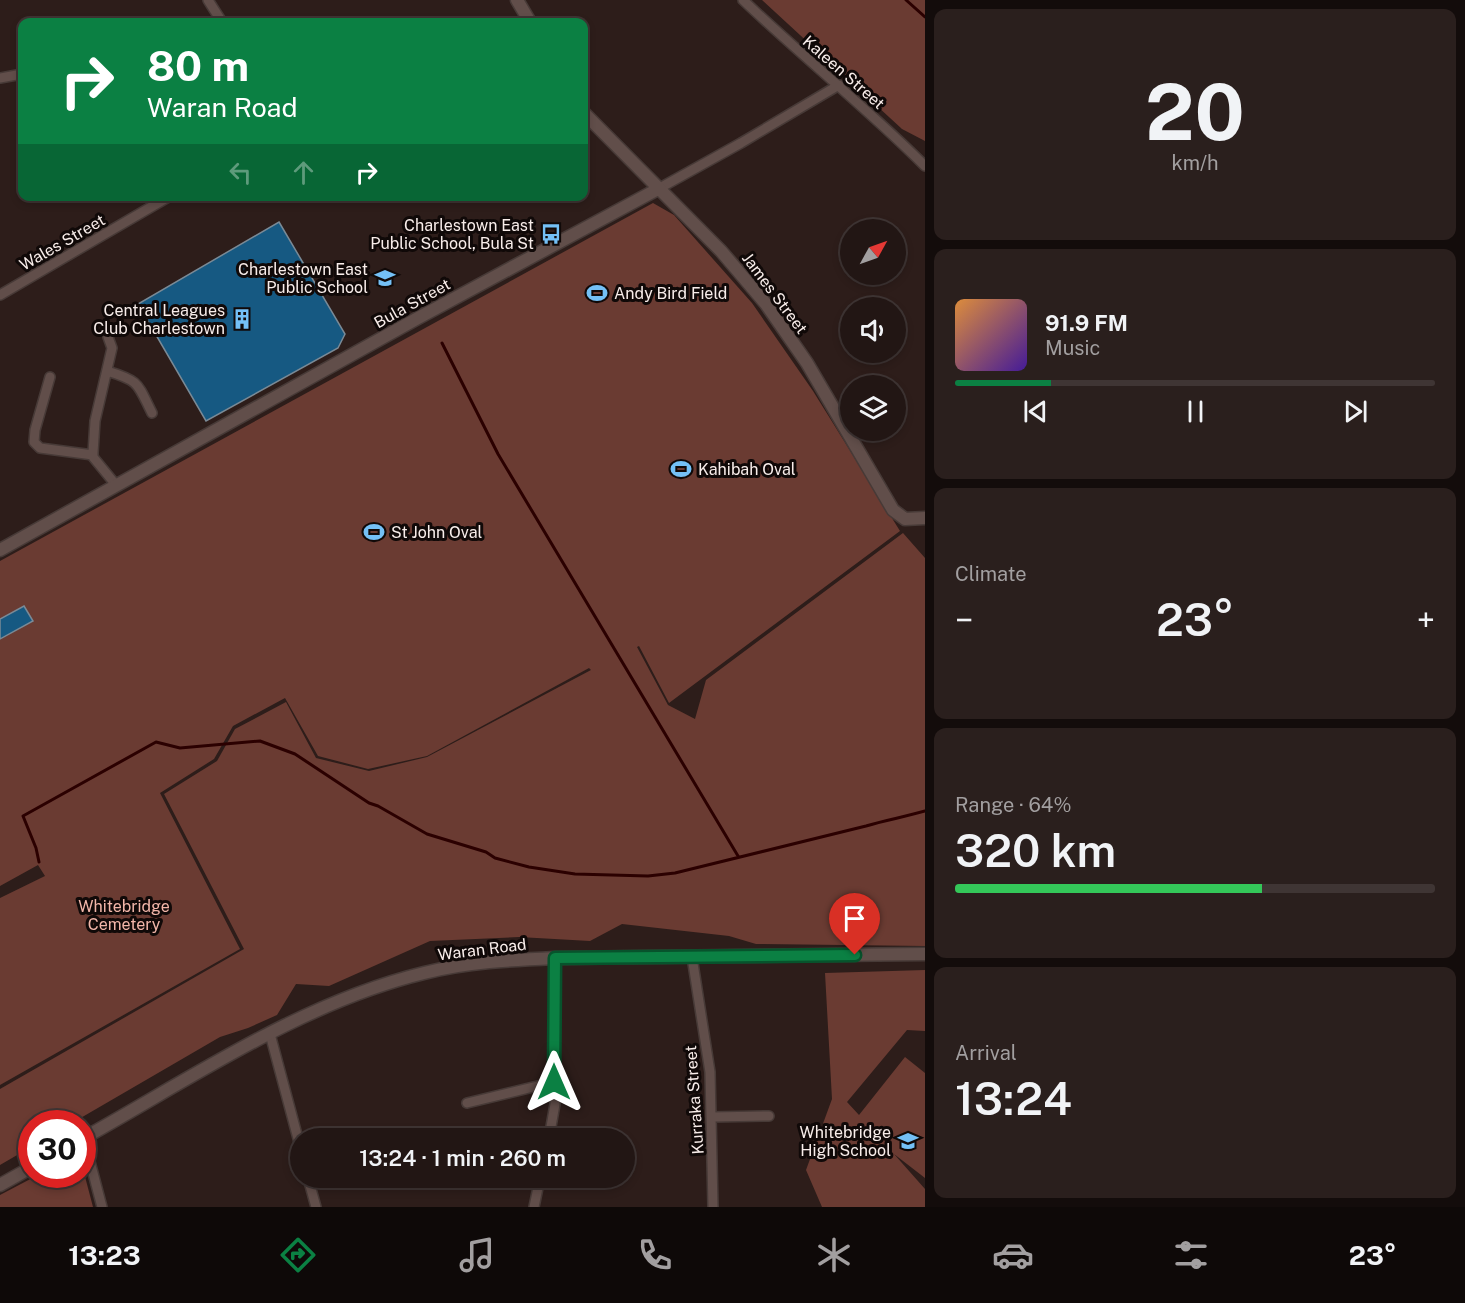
<!DOCTYPE html>
<meta charset="utf-8">
<style>
body{margin:0;font-family:"Public Sans",sans-serif;background:#2a1f1d;color:#f1f3f6;height:100vh;display:flex;flex-direction:column;font-size:22px;white-space:nowrap}
*{box-sizing:border-box;margin:0}
p{font-size:20px;color:#a29fa0}
.icon{flex:none;width:33px;height:33px;fill:none;stroke:currentColor;stroke-width:2;stroke-linecap:round;stroke-linejoin:round}
.map{position:relative;flex:1;overflow:hidden}
.sheet{display:flex;flex-direction:column;gap:9px;padding:9px;background:#130c0b;width:540px}
.sheet>*{flex:none}
.guide{position:absolute;left:18px;top:18px;width:570px;height:183px;border-radius:12px;box-shadow:0 3px 9px #0003,0 0 0 2px #3f3534;background:#0b8043;color:#fff;overflow:hidden}
.needle{width:39px;rotate:50deg}
.tools{position:absolute;left:840px;top:219px;display:grid;gap:12px}
.tools a{display:grid;place-items:center;width:66px;height:66px;border-radius:50%;background:#221614;box-shadow:0 3px 9px #0003,0 0 0 2px #3f3534;font-size:30px}
.speed{position:absolute;left:18px;top:1110px;display:flex;gap:12px;font-size:30px;font-weight:700;text-align:center}
.speed>*{display:grid;place-content:center;width:78px;height:78px;border-radius:50%;background:#221614;box-shadow:0 3px 9px #0003,0 0 0 2px #3f3534;line-height:1}
.speed .limit{border:9px solid #d22;background:#fff;color:#111}
.pin{position:absolute;display:grid;place-items:center;width:51px;height:51px;color:#fff;margin:-62px -26px;border-radius:50% 50% 50% 0;rotate:-45deg;box-shadow:0 0 6px #0007}
.pin .icon{rotate:45deg}
.me{position:absolute;width:66px;margin:-33px;rotate:0deg;stroke-linejoin:round;filter:drop-shadow(0 0 4px #0008)}
.turn{display:flex;align-items:center;gap:21px;height:126px;padding:0 30px;font-size:27px}
.turn .icon{width:78px;height:78px;stroke-width:2.5}
.turn b{display:block;font-size:42px;line-height:51px}
.lanes{display:flex;align-items:center;height:57px;padding:0 30px;background:#0003;justify-content:center;gap:30px;direction:ltr}
.lanes .off{opacity:.35}
.big{font-size:45px;font-weight:600;line-height:1.1}
.sheet .card{flex:1;display:flex;flex-direction:column;justify-content:center;gap:9px;min-width:0;padding:0 21px;border-radius:12px;background:#2a1f1d}
.sheet .dial{align-items:center;gap:0}
.dial b{font-size:78px;line-height:1}
.song{display:flex;align-items:center;gap:18px}
.cover{width:72px;height:72px;border-radius:9px;background:linear-gradient(135deg,hsl(30 70% 55%),hsl(260 70% 35%))}
.played{height:6px;border-radius:3px;background:linear-gradient(90deg,#0b8043 20%,#3f3534 20%)}
.keys{display:flex;justify-content:space-around;direction:ltr}
.heat{display:flex;justify-content:space-between;align-items:center;font-size:33px;direction:ltr}
.charge{height:9px;border-radius:4px;background:linear-gradient(90deg,#34c759 64%,#3f3534 0)}
.trip{position:absolute;left:290px;top:1128px;width:345px;height:60px;border-radius:30px;background:#221614;box-shadow:0 3px 9px #0003,0 0 0 2px #3f3534;font-weight:600;line-height:60px;text-align:center}
.tabs{display:flex;height:96px;justify-content:space-around;align-items:center;background:#0e0908;color:#a29fa0}
.tabs .icon{width:42px;height:42px}
.tabs .active{color:#0b8043}
.tabs b{font-size:27px;color:#f1f3f6}
main{display:flex;flex:1;min-height:0}
.map>svg:first-child{display:block}
.green{fill:#6a3b32}
.lines{fill:none;stroke-linecap:round;stroke-linejoin:round}
.stream{stroke:#2b0000;stroke-width:3}
.building{fill:#165982;stroke:#7a8a96;stroke-width:1.5}
.street-casing{stroke:#473a37;stroke-width:12}
.secondary-casing{stroke:#473a37;stroke-width:15}
.street{stroke:#614e4a;stroke-width:9}
.secondary{stroke:#614e4a;stroke-width:12}
.route-casing{stroke:#07532c;stroke-width:15}
.route{stroke:#0b8043;stroke-width:10}
.labels{text-anchor:middle;stroke-width:6;stroke-linejoin:round;paint-order:stroke}
.street-label{font-size:16px;fill:#f8edea;stroke:#100908}
.poi-label{font-size:16px;fill:#f8edea;stroke:#100908;text-anchor:end}
.park-label{font-size:16px;fill:#f2b6a9;stroke:#100908}
</style>
<main>
<div class="map">
<svg width="925" height="1207" viewBox="0 0 925 1207">
<rect width="100%" height="100%" fill="#2d1d1a"/>
<path class="green" d="M762,0h163v141l-23,-12z
M653,203l21,12 78,88 61,88 87,140 -231,172 -30,-57 -2,1 31,58 27,14 11,-39 197,-147 22,25v388l-169,-2 -27,-8 -107,-12 -32,17 -71,-4 -89,4 -101,45 -33,-2 -19,31 -29,13 -28,9 -148,86 -40,1 -1,23 -31,18v-76l244,-140 -80,-155 53,-33 18,-32 51,-27 30,56 53,13 58,-14 164,-87 -2,-2 -162,88 -59,13 -50,-13 -33,-58 -52,28 -19,33 -54,34 80,156 -240,136v-187l45,-22 -7,-11 -38,21v-325z
M925,970v61l-18,-1 -60,72 12,13 46,-58 20,16v105l-31,-24 31,35v18h-103l-16,-37 26,-71 -7,-126z
M83,1169l10,38h-93v-12l38,-20 44,-1z"/>
<g class="lines">
<path class="stream" d="M906,0l19,17
M442,343l56,111 240,402
M39,862l-3,-14 -13,-32 133,-74 24,6 80,-7 35,13 74,49 9,3 49,28 59,18 9,6 34,9 46,7 73,2 27,-3 191,-47c20,-6 39,-9 59,-15"/>
</g>
<path class="building" d="M279,222l66,112 -7,14 -132,73 -68,-117z
M24,606l9,15 -33,18v-20z"/>
<g class="lines">
<g class="street-casing">
<path id="street" d="M208,0l14,22
M743,0c60,57 124,108 182,166
M0,78l22,-4
M658,189l83,-46 98,-58
M0,295l170,-99
M108,337l4,11 -17,73 -2,32v4l23,28
M107,371c33,10 30,12 45,42
M50,377l-15,53 -1,12 6,6 53,7
M692,957l18,115 3,135
M270,1034l30,112
M467,1103l87,-21
M712,1117l57,-1
M549,1138l6,-34v-146
M84,1139l18,68
M308,1178l8,29
M534,1207l6,-29"/>
</g>
<g class="secondary-casing">
<path id="secondary" d="M517,0l13,22
M584,113l137,138 45,53 41,59 86,147 12,9 20,-1
M0,550l418,-232 240,-129
M82,1139c110,-61 219,-136 342,-166 43,-11 87,-13 131,-15l370,-4
M0,1185l32,-18"/>
</g>
<use href="#street" class="street"/>
<use href="#secondary" class="secondary"/>
</g>
<g class="lines">
<g class="route-casing">
<path id="route" d="M554,1082l1,-124 300,-3"/>
</g>
<use href="#route" class="route"/>
</g>
<defs>
<g id="bus-bare" transform="scale(1.62)"><path d="M-5-6H5V4H4V6H2V4H-2V6H-4V4H-5ZM-3.5-4V0h7V-4ZM-3.5 1.2v1.5H-2V1.2ZM2 1.2v1.5H3.5V1.2Z" fill="#74c0f6" stroke="#100908" stroke-width="2.5" paint-order="stroke"/></g>
<g id="school-bare" transform="scale(1.62)"><path d="M0-5L7-2L0 1L-7-2ZM-4 1L0 2.5L4 1V4Q0 6-4 4Z" fill="#74c0f6" stroke="#100908" stroke-width="2.5" paint-order="stroke"/></g>
<g id="stadium-bare" transform="scale(1.62)"><path d="M0-5a6.5 5 0 1 0 0 10a6.5 5 0 1 0 0-10ZM-3.5-1.8h7v3.6h-7Z" fill="#74c0f6" stroke="#100908" stroke-width="2.5" paint-order="stroke"/></g>
<g id="building-bare" transform="scale(1.62)"><path d="M-4-6H4V6H1V3H-1V6H-4ZM-2.5-4.3h1.7v1.8h-1.7ZM.8-4.3h1.7v1.8H.8ZM-2.5-1h1.7V.8h-1.7ZM.8-1h1.7V.8H.8Z" fill="#74c0f6" stroke="#100908" stroke-width="2.5" paint-order="stroke"/></g>
</defs>
<g fill-rule="evenodd">
<use href="#bus-bare" x="551" y="234"/>
<use href="#school-bare" x="385" y="278"/>
<use href="#stadium-bare" x="597" y="293"/>
<use href="#building-bare" x="242" y="319"/>
<use href="#stadium-bare" x="681" y="469"/>
<use href="#stadium-bare" x="374" y="532"/>
<use href="#school-bare" x="908" y="1141"/>
</g>
<g class="labels">
<g class="street-label">
<text transform="translate(844 72) rotate(41)" y="6">Kaleen Street</text>
<text transform="translate(62 242) rotate(-30)" y="6">Wales Street</text>
<text transform="translate(775 293) rotate(53)" y="6">James Street</text>
<text transform="translate(412 303) rotate(-29)" y="6">Bula Street</text>
<text transform="translate(482 949) rotate(-7)" y="6">Waran Road</text>
<text transform="translate(694 1100) rotate(-94)" y="6">Kurraka Street</text>
</g>
<g class="poi-label">
<text x="534" y="231">Charlestown East<tspan x="534" dy="18">Public School, Bula St</tspan></text>
<text x="368" y="275">Charlestown East<tspan x="368" dy="18">Public School</tspan></text>
<text x="614" y="299" text-anchor="start">Andy Bird Field</text>
<text x="225" y="316">Central Leagues<tspan x="225" dy="18">Club Charlestown</tspan></text>
<text x="698" y="475" text-anchor="start">Kahibah Oval</text>
<text x="391" y="538" text-anchor="start">St John Oval</text>
<text x="891" y="1138">Whitebridge<tspan x="891" dy="18">High School</tspan></text>
</g>
<g class="park-label">
<text x="124" y="912">Whitebridge<tspan x="124" dy="18">Cemetery</tspan></text>
</g>
</g>
</svg>
<div class="tools">
<a><svg class="needle" viewBox="-14 -14 28 28"><path d="M0-13l5 13h-10z" fill="#e53935"/><path d="M0 13l5-13h-10z" fill="#a29fa0"/></svg></a>
<a><svg class="icon" aria-label="sound" viewBox="0 0 24 24"><path d="M4 9h4l5-4v14l-5-4H4zM17 9q2 3 0 6"/></svg></a>
<a><svg class="icon" aria-label="layers" viewBox="0 0 24 24"><path d="M12 4l9 5-9 5-9-5zM3 14l9 5 9-5"/></svg></a>
</div>
<div class="speed"><div class="limit">30</div></div>
<div class="pin" style="left:855px;top:955px;background:#d93025"><svg class="icon" aria-label="arrive" viewBox="0 0 24 24"><path d="M6 21V4h12l-3 4 3 4H6"/></svg></div>
<svg class="me" style="left:554px;top:1082px" viewBox="-20 -20 40 40"><path d="M0-17L14 15 0 8-14 15z" fill="#0b8043" stroke="#fff" stroke-width="4"/></svg>
<div class="trip">13:24 · 1 min · 260 m</div>
<div class="guide">
<div class="turn"><svg class="icon" aria-label="right" viewBox="0 0 24 24"><path d="M7 20v-9h11M14 6l5 5-5 5"/></svg><div><b>80 m</b>Waran Road</div></div>
<div class="lanes"><svg class="icon off" aria-label="left" viewBox="0 0 24 24"><path d="M17 20v-9H6M10 6l-5 5 5 5"/></svg><svg class="icon off" aria-label="ahead" viewBox="0 0 24 24"><path d="M12 20V5M6 11l6-6 6 6"/></svg><svg class="icon" aria-label="right" viewBox="0 0 24 24"><path d="M7 20v-9h11M14 6l5 5-5 5"/></svg></div>
</div>
</div>
<section class="sheet">
<div class="card dial"><b>20</b><p>km/h</p></div>
<div class="card">
<div class="song"><i class="cover"></i><div><b>91.9 FM</b><p>Music</p></div></div>
<div class="played"></div>
<div class="keys"><svg class="icon" aria-label="previous" viewBox="0 0 24 24"><path d="M18 5L8 12l10 7zM5 5v14"/></svg><svg class="icon" aria-label="pause" viewBox="0 0 24 24"><path d="M8 5v14M16 5v14"/></svg><svg class="icon" aria-label="next" viewBox="0 0 24 24"><path d="M6 5l10 7-10 7zM19 5v14"/></svg></div>
</div>
<div class="card"><p>Climate</p>
<div class="heat"><a>−</a><b class="big">23°</b><a>+</a></div>
</div>
<div class="card"><p>Range · 64%</p><b class="big">320 km</b><div class="charge"></div></div>
<div class="card"><p>Arrival</p><b class="big">13:24</b></div>
</section>
</main>
<nav class="tabs">
<b>13:23</b>
<svg class="icon active" aria-label="directions" viewBox="0 0 24 24"><path d="M12 3l9 9-9 9-9-9zM9 14v-3h6M13 9l2 2-2 2"/></svg>
<svg class="icon" aria-label="music" viewBox="0 0 24 24"><path d="M9 18V5l10-2v13"/><circle cx="6" cy="18" r="3"/><circle cx="16" cy="16" r="3"/></svg>
<svg class="icon" aria-label="phone" viewBox="0 0 24 24"><path d="M5 4h4l2 5-3 2q2 4 5 5l2-3 5 2v4C11 20 4 13 5 4z"/></svg>
<svg class="icon" aria-label="climate" viewBox="0 0 24 24"><path d="M12 3v18M4 7l16 10M4 17L20 7"/></svg>
<svg class="icon" aria-label="car" viewBox="0 0 24 24"><path d="M5 17H2v-5l4-1 3-4h7l3 4 3 1v5h-3M9 17h6M6 11h13"/><circle cx="7" cy="17" r="2"/><circle cx="17" cy="17" r="2"/></svg>
<svg class="icon" aria-label="filters" viewBox="0 0 24 24"><path d="M4 7h16M4 17h16"/><circle cx="9" cy="7" r="2"/><circle cx="15" cy="17" r="2"/></svg>
<b>23°</b>
</nav>
